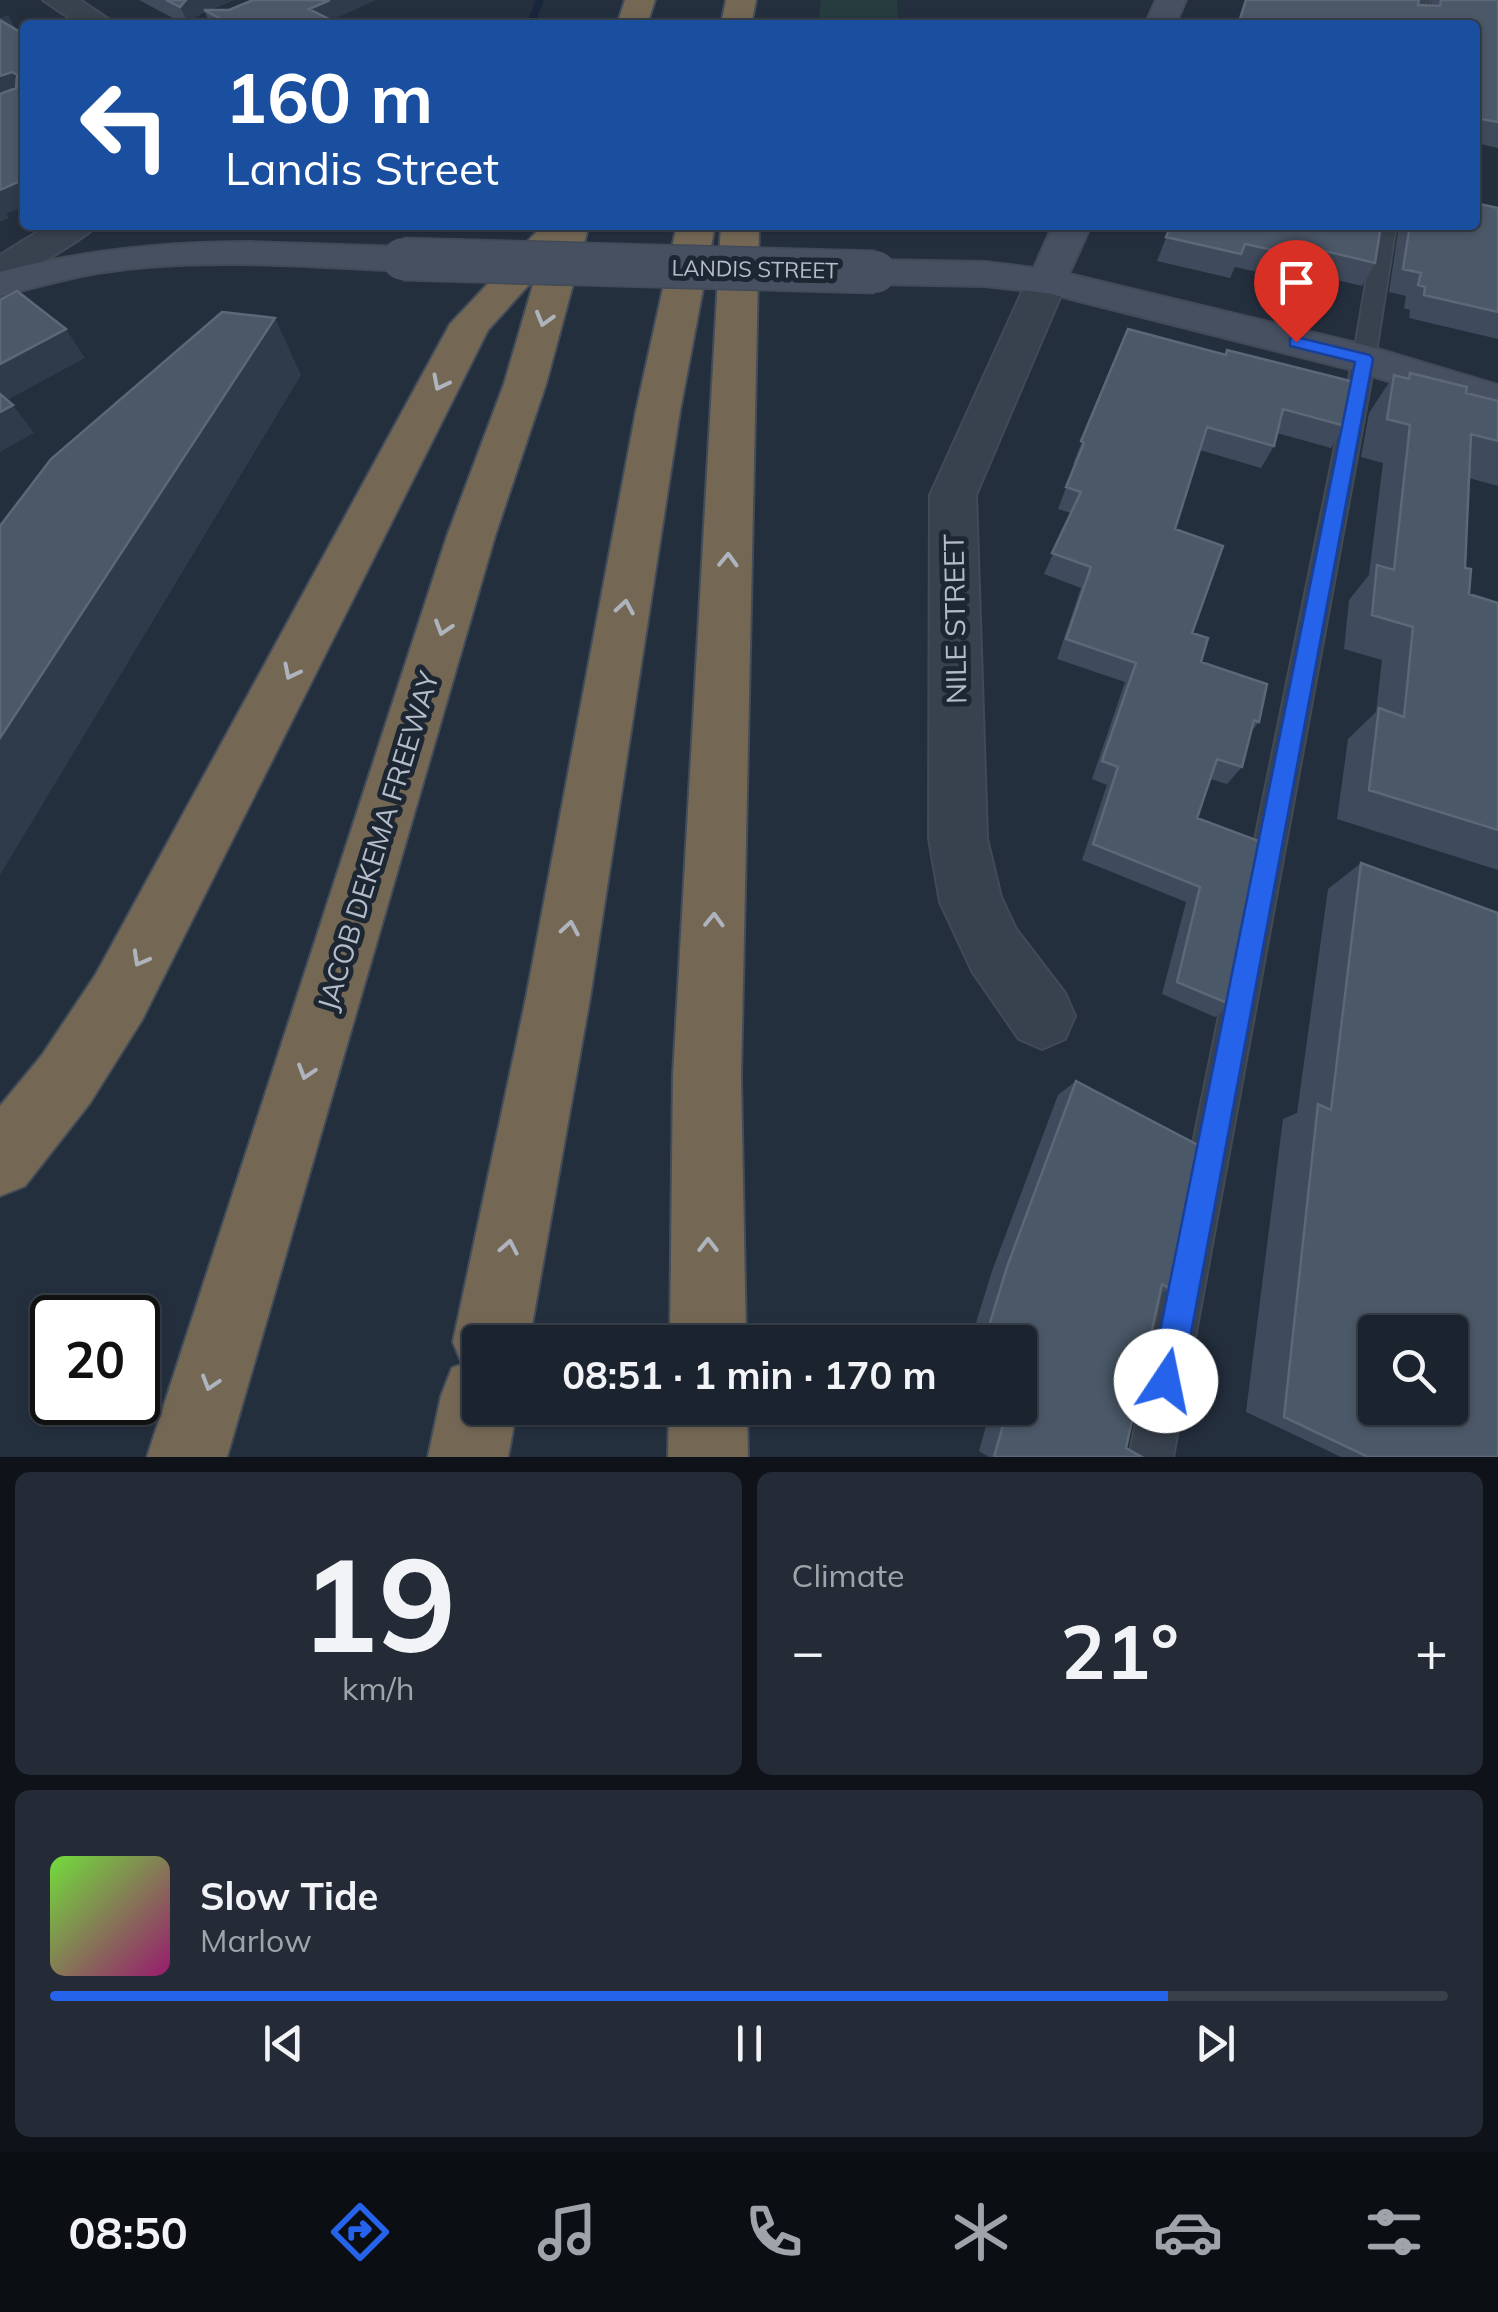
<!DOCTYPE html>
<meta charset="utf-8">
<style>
body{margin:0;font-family:Mulish,sans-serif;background:#242b36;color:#f1f3f6;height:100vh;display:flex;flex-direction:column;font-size:38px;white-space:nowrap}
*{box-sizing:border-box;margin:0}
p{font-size:32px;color:#a0a4aa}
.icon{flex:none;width:55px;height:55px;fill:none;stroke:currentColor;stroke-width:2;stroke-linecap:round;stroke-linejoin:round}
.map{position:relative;height:1457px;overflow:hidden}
.drawer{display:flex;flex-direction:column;gap:15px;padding:15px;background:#0f1319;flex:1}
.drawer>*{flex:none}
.banner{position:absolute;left:20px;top:20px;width:1460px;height:210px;border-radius:10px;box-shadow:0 2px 8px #0004,0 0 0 2px #39404a;background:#1a4fa0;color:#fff;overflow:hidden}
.buttons{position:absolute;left:1358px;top:1315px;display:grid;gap:20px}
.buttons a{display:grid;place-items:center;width:110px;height:110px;border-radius:10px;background:#1b232e;box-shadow:0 2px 8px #0004,0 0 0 2px #39404a;font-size:50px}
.speed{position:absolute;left:30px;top:1295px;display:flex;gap:20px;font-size:50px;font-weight:700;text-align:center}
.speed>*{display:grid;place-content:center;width:130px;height:130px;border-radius:50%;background:#1b232e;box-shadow:0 2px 8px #0004,0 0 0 2px #39404a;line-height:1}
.speed .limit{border:5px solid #111;border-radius:15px;background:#fff;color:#111}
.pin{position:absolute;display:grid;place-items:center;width:85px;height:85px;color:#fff;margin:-102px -42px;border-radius:50% 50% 50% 0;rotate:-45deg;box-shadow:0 0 10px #0007}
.pin .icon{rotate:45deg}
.me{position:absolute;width:110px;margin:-55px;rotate:11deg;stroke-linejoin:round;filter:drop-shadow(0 0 8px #0008)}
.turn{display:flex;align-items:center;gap:35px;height:210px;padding:0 40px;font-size:45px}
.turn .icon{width:130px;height:130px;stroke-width:2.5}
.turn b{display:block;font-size:70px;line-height:85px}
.big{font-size:75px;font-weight:700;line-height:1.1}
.drawer .widget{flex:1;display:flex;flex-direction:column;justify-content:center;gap:15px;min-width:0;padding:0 35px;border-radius:15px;background:#242b36}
.drawer .dial{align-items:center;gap:0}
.dial b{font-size:130px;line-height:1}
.song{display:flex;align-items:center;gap:30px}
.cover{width:120px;height:120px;border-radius:15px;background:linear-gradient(135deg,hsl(100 70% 55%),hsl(320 70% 35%))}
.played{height:10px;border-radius:5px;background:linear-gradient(90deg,#2563eb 80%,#39404a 80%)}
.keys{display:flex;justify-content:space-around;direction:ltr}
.heat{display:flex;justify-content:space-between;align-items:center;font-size:55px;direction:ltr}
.drawer .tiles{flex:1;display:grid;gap:15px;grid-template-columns:1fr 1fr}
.widget:last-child{grid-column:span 2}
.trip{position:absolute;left:462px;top:1325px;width:575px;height:100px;border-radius:10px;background:#1b232e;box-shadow:0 2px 8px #0004,0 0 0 2px #39404a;font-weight:700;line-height:100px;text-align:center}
.tabs{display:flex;height:160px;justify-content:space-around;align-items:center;background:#0b0e12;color:#a0a4aa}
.tabs .icon{width:70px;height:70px}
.tabs .selected{color:#2563eb}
.tabs b{font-size:45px;color:#f1f3f6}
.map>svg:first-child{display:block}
.green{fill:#263c3f}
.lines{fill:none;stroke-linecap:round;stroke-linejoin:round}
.stream{fill:#17263c;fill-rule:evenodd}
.lane-casing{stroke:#414a57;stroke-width:4}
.street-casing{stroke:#414a57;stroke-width:4}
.secondary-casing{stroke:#414a57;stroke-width:4}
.highway-casing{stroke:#434c59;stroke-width:4}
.lane{fill:#38414e;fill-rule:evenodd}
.street{fill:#38414e;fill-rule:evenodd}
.secondary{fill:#465061;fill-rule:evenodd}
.highway{fill:#746855;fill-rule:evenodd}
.secondary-bridge-casing{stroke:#414a57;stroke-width:45;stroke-linecap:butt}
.secondary-bridge{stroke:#465061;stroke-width:42}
.wall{fill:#3f4b5c}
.shaded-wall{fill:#2f3b4b}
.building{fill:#4b5868;stroke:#5c6777;stroke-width:2.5;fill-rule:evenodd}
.oneway{stroke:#aeb4bd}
.route{fill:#2563eb;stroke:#184099;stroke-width:2.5}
.labels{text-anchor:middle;stroke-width:10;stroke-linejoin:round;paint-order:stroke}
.far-street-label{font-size:22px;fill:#b4bcc9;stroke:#1d2633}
.street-label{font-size:28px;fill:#b4bcc9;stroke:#1d2633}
</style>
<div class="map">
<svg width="1498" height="1457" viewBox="0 0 1498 1457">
<rect width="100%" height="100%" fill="#242f3e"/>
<path class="green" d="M821,0h76l1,25h-80z"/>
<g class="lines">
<path class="stream" d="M536,0h8l-10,25h-8z"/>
<g class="lane-casing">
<path id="lane" d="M1414,0h16l-4,25h-16z
M1376,225h20l-21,134 -202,1098h-44l224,-1098z"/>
</g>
<g class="street-casing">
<path id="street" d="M43,0h37l37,25h-37z
M49,225h48c-7,10 -84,56 -97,60v-30z
M1047,269l14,4 6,8 -91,214 11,344 14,58 15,32 49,64 10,23 -10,23 -23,10 -23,-10 -47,-68 -32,-69 -11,-63 1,-344 97,-214 6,-8z"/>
</g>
<g class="secondary-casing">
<path id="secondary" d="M1156,0h30l-11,25h-30z
M1053,225h38l-22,49 295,71 134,40v30l-145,-45 -306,-77 -62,-7 -110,-2 -14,-4 -6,-8 6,-8 14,-4 110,2 49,6z
M250,242l153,5 14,4 5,8 -5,8 -14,4c-101,-5 -205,-14 -306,2 -33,6 -65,15 -97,23v-24c83,-22 164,-30 250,-30z"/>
</g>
<g class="highway-casing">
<path id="highway" d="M625,0h30l-8,25h-30z
M726,0h30l-5,25h-30z
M543,225h46l-43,159 -51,152 -268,921h-80l300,-921 57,-152 31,-106 -47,52 -346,690 -52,83 -65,83 -25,10v-90l42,-51 54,-81 354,-650z
M677,225h38l-35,186 -90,587 -61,344h-49v66h37l-9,49h-80l13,-61 11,-28 10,-4 -9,-22 73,-344 110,-587z
M721,225h38l-18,851 5,266h-76l3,-266z
M669,1408h78l1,49h-80z"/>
</g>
<use href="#lane" class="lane"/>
<use href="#street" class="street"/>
<use href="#secondary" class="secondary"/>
<use href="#highway" class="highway"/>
<g class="secondary-bridge-casing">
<path id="secondary-bridge" d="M403,259l472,13"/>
</g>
<use href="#secondary-bridge" class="secondary-bridge"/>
</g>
<path class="wall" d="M139,0h95l-24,10 121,10 10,5h-131l-5,-13 -8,4 -8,9h-3z
M1432,0h66v148l-23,-5v-118l-57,-20 14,1z
M1498,208v131l-89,-21 1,-8 -6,-2 2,-12 -17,-4 10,-67h76z
M1171,225h210l-6,38 -13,23 -51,-12 -5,9 -71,-16 -5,11 -73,-17z
M1128,329l217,97 -14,22 -54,-15 -3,13 -13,22 -61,-18 -25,79 17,104 9,29 58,60 -8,10 -9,35 -15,17 -17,-5 -13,39 35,187 -17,12 -53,-23 24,-92 -104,-42 25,-75 -15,-6 33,-97 -68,-23 24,-71 -37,-14 27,-61 -13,-4 17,-45h-2z
M1410,373l56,20 32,8v85l-29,-8 -4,90 4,26 29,9v267l-161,-51 11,-80 28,-27 6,-52 -38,-11 5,-49 20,-25 14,-112 -22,-6 8,-44 25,-38 13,3z
M1361,863l137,594h-157l-95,-45 37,-293 14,-6 31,-224z
M1076,1081l97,210 -13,1 -34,156 16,9h-153l-10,-6 12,-43h29v-66h-36l-12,-6 20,-65 66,-176z"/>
<path class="shaded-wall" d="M186,0h48l-28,11 -2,-1 1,2 -8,4 -8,9 -9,-18z
M330,0h46l-55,25 -12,-16z
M8,15l11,20 -19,-12v-5z
M12,72l12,20 -24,10v-26z
M25,179v27l-19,8 3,4 -9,4v-32z
M275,318l26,57 -301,500v-137z
M66,329l19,29 -85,46v-40z
M13,405l21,28 -34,19v-40z"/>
<path class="building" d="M166,0h20l-6,7z
M253,0h77l-21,9 32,16h-108l-29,-15h25z
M1246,0h173l-1,5 22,1 1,-6h57v122l-23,-4v-93h-237z
M0,20l25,15v144l-25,11v-96l16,-6 1,-13 -5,-3 -12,4z
M1475,203l23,5v104l-74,-17 1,-8 -7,-2 3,-12 -18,-4 7,-44h65z
M1171,225h210l-6,38 -54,-13 -2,10 -74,-16 -4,10 -75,-17z
M17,291l49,38 -66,35v-64z
M222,312l53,6 -275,420v-212l51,-67z
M1128,329l98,26 1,-5 127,32 -9,44 -62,-17 -9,37 -67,-19 -32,102 48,17 -31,87 16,5 -7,24 66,22 -8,38 -5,-2 -12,47 -25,-8 -20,59 67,25 -32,162 -55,-23 23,-95 -107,-43 25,-77 -16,-6 34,-98 -70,-24 25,-72 -39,-14 29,-61 -15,-5 18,-44 -3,-2z
M1410,373l57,14 -1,6 32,8v40l-27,-7 -6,134 6,1 -2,25 29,9v227l-129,-40 10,-82 25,9 9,-90 -41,-12 5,-50 17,5 16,-145 -23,-6 7,-44 15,4z
M0,394l13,11 -13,7z
M1361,863l137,50v544h-130l-84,-40 34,-313 13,6zM1375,1332h75v76h-75z
M1076,1081l135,71 -38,139 -11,-7 -36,164 16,9h-148l14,-49h12v-43l3,-10 -3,-2v-11h-21l-13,-6 21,-69z"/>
<defs><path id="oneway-chevron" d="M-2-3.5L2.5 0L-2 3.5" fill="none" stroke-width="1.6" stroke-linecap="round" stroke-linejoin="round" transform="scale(2.5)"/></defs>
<g class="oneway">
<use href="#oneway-chevron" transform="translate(544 319) rotate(106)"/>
<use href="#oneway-chevron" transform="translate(440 383) rotate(117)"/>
<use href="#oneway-chevron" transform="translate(728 560) rotate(-88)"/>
<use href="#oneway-chevron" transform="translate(625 607) rotate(-80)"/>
<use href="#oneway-chevron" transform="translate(443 628) rotate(107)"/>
<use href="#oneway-chevron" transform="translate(291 672) rotate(117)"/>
<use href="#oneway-chevron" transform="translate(714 920) rotate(-88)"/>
<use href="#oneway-chevron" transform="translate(570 928) rotate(-80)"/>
<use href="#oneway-chevron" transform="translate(140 959) rotate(119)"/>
<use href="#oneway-chevron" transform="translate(306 1072) rotate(107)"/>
<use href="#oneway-chevron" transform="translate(708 1245) rotate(-90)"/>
<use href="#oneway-chevron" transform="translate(509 1247) rotate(-79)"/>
<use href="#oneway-chevron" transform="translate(210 1383) rotate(107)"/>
</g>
<path class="route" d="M1296,337l74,18 3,4 -191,1022 -5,11 -11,5 -11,-5 -5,-11 205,-1019 -65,-16v-8z"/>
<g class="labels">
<g class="far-street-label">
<text transform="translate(755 269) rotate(1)" y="8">LANDIS STREET</text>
</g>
<g class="street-label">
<text transform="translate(955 619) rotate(-91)" y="10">NILE STREET</text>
<text transform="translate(378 841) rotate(-73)" y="10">JACOB DEKEMA FREEWAY</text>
</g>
</g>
</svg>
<div class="buttons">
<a><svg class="icon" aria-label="search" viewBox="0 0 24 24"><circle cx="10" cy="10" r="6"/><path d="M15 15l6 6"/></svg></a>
</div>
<div class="speed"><div class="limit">20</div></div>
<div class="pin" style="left:1296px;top:342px;background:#d93025"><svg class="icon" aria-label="arrive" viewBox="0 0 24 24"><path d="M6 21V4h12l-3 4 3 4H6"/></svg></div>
<svg class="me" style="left:1166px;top:1381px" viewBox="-20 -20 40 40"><circle r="19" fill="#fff"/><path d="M0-13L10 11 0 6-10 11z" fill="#2563eb"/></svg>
<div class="trip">08:51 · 1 min · 170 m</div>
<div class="banner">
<div class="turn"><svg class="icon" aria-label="left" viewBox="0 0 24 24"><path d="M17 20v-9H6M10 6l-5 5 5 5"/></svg><div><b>160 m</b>Landis Street</div></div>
</div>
</div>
<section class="drawer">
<div class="tiles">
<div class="widget dial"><b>19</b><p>km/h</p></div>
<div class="widget"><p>Climate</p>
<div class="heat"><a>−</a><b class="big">21°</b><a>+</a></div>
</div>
<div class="widget">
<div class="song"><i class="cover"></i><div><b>Slow Tide</b><p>Marlow</p></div></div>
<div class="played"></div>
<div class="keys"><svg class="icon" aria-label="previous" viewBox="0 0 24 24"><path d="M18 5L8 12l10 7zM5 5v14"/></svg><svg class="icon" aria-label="pause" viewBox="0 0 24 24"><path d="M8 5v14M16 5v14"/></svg><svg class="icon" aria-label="next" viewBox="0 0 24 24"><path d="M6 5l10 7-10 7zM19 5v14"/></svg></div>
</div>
</div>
</section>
<nav class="tabs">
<b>08:50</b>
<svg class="icon selected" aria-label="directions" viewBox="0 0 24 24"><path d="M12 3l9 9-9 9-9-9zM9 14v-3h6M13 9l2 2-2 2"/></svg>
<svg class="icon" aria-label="music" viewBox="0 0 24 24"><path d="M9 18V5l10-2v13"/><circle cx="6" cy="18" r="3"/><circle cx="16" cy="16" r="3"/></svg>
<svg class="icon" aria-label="phone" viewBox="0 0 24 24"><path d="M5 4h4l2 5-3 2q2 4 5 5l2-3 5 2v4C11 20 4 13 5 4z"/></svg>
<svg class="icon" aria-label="climate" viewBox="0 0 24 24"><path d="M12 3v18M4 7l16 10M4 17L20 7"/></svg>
<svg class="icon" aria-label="car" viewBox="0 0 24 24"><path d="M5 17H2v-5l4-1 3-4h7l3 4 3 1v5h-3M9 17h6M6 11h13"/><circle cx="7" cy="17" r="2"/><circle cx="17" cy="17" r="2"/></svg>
<svg class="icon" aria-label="filters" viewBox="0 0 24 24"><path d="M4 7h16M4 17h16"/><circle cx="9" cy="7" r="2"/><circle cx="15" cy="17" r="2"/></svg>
</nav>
